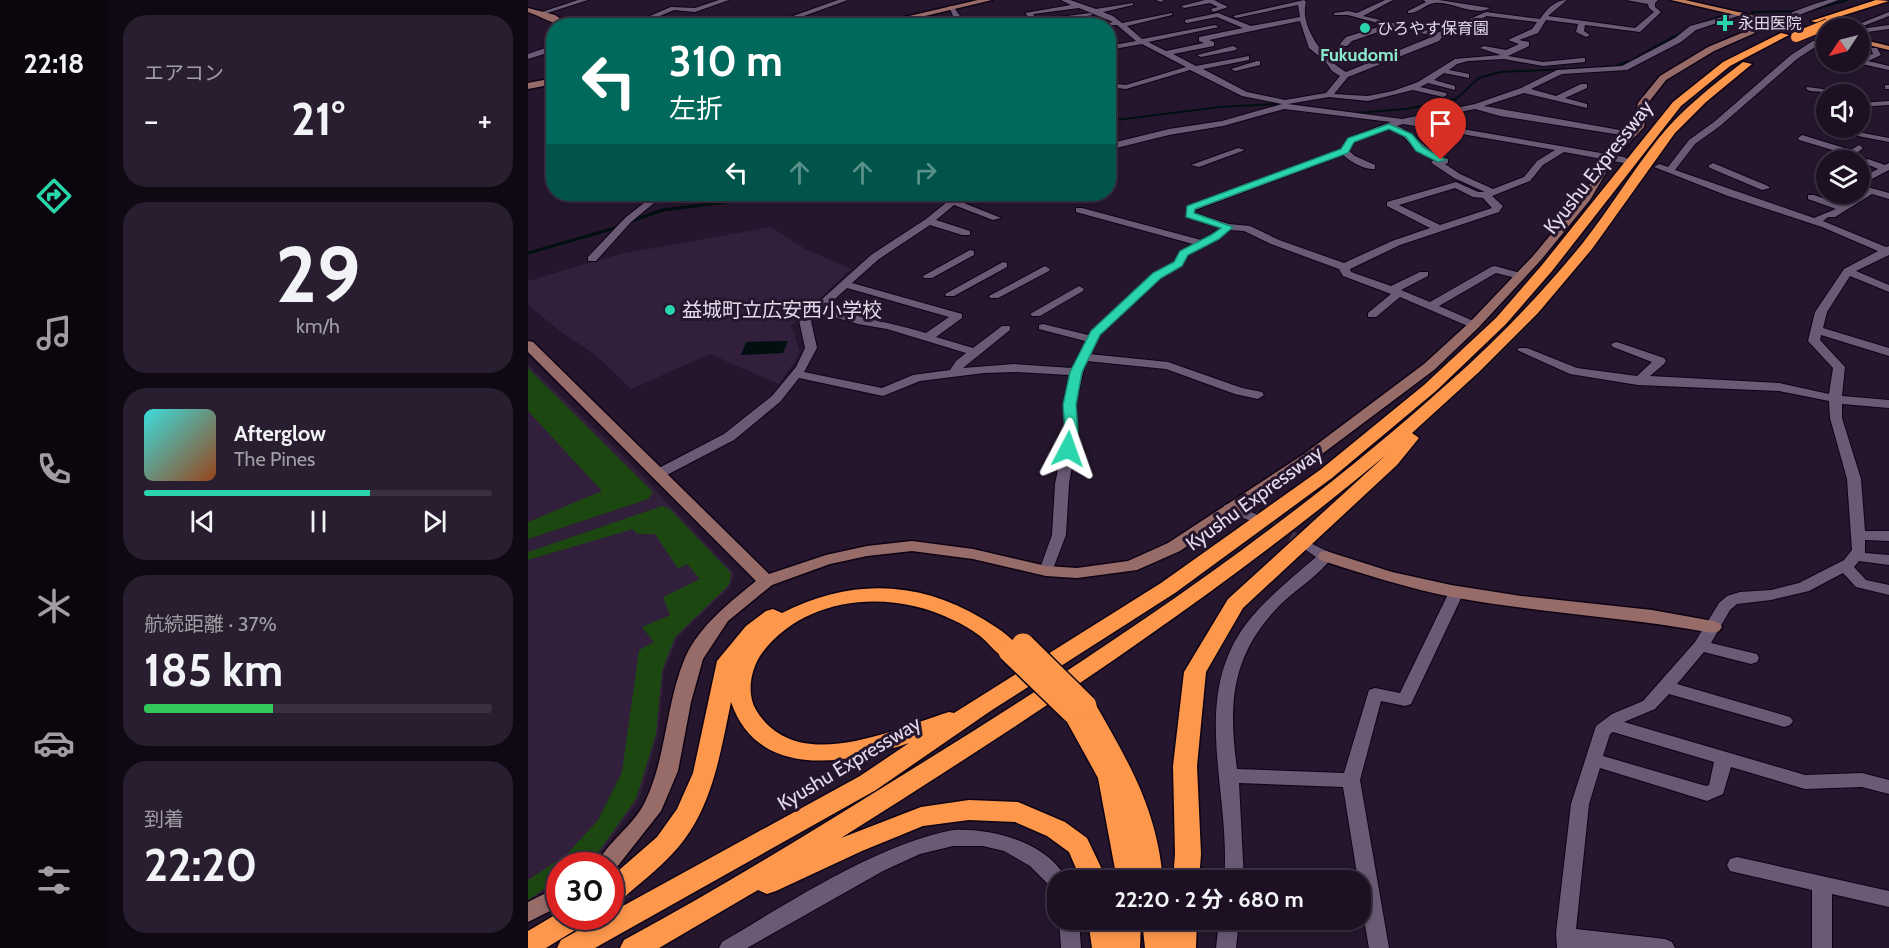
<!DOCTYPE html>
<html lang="ja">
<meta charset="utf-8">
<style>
body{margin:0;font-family:Cabin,"Noto Sans JP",sans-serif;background:#291e2f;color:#f1f3f6;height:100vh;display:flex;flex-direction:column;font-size:22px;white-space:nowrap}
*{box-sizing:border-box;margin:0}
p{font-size:20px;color:#a09da5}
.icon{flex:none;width:33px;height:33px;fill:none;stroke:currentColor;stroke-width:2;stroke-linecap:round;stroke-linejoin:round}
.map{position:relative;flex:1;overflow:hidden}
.panel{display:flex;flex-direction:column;gap:15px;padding:15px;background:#0f0913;width:420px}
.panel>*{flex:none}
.guide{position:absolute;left:18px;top:18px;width:570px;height:183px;border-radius:24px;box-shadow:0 3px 9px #0003,0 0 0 2px #3a3040;background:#00695c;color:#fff;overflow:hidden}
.needle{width:39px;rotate:235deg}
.fabs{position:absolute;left:1288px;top:18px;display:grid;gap:12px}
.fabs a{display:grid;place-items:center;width:54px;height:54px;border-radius:50%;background:#1c1022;box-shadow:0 3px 9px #0003,0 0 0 2px #3a3040;font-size:30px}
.speed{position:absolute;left:18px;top:852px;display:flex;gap:12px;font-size:30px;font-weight:700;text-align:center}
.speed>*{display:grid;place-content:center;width:78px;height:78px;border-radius:50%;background:#1c1022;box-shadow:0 3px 9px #0003,0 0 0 2px #3a3040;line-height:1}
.speed .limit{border:9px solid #d22;background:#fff;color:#111}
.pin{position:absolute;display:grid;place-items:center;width:51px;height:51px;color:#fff;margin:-62px -26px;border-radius:50% 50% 50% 0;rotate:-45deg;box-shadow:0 0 6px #0007}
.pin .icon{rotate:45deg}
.me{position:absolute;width:66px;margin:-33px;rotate:4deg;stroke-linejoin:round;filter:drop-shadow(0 0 4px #0008)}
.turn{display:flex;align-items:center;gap:21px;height:126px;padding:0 24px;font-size:27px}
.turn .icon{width:78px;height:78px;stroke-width:2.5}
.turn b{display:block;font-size:42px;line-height:51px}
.lanes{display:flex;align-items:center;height:57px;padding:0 24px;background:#0003;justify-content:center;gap:30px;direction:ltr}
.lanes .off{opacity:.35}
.big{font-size:45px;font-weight:700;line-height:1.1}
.panel .tile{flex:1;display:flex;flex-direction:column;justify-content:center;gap:9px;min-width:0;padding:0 21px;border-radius:24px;background:#291e2f}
.panel .dial{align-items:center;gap:0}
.dial b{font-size:78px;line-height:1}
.song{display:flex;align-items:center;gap:18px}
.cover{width:72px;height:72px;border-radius:9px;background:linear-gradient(135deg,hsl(180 70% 55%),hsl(20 70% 35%))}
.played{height:6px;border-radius:3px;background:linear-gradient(90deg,#2ad5ac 65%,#3a3040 65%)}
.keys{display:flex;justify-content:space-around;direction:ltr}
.heat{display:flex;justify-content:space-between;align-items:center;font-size:33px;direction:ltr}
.charge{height:9px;border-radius:4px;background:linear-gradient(90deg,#34c759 37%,#3a3040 0)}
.trip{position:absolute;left:519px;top:870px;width:324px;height:60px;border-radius:24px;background:#1c1022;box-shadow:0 3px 9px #0003,0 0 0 2px #3a3040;font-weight:700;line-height:60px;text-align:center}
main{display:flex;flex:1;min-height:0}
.tab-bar{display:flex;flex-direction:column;width:108px;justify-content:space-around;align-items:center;background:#0b060e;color:#a09da5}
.tab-bar .icon{width:42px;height:42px}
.tab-bar .active{color:#2ad5ac}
.tab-bar b{font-size:27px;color:#f1f3f6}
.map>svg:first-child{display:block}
.built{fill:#311f3c}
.green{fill:#1d4711}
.water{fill:#010f11}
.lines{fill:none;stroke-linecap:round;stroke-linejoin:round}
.stream-far1{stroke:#010f11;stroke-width:2}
.stream{stroke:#010f11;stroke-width:3}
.street-tunnel-far1{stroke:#423349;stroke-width:14;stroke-dasharray:14 7;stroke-linecap:butt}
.street-tunnel{stroke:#423349;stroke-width:18;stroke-dasharray:18 9;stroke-linecap:butt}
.street-casing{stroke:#0e0315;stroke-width:2}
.secondary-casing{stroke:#0e0315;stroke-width:3}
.primary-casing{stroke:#0e0315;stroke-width:3}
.highway-casing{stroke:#0e0315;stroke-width:3}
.street{fill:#6b5a75;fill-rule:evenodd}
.secondary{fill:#976c68;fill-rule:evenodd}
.primary{fill:#c37f5c;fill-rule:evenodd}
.highway{fill:#fd974b;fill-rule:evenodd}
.highway-bridge-far1-casing{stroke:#0e0315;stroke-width:12;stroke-linecap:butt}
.highway-bridge-casing{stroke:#0e0315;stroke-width:26;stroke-linecap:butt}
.highway-bridge-far1{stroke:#fd974b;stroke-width:10}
.highway-bridge{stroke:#fd974b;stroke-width:23}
.route{fill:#2ad5ac;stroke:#1b8a70;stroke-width:1.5}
.poi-dot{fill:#2ad5ac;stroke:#25162d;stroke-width:2}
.labels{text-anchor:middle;stroke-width:6;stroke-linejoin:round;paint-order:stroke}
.far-poi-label{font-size:16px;fill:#e4daea;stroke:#25162d;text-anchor:start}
.far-quarter-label{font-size:18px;font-weight:bold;fill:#8be9cc;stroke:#25162d}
.street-label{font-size:20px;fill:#e4daea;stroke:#25162d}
.poi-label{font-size:20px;fill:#e4daea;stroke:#25162d;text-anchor:start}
</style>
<main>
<nav class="tab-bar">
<b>22:18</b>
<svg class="icon active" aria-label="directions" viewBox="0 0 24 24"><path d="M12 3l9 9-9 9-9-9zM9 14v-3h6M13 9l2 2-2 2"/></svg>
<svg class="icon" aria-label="music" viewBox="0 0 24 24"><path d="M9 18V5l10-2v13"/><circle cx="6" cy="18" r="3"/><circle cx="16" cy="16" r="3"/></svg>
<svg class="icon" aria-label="phone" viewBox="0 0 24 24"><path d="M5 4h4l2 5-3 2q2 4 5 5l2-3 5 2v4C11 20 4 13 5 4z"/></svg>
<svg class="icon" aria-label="climate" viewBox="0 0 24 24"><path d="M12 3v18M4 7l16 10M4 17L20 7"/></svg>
<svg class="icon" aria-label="car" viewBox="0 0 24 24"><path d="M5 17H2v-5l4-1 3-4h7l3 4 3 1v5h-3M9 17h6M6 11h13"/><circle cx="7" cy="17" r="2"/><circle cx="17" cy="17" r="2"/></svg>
<svg class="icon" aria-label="filters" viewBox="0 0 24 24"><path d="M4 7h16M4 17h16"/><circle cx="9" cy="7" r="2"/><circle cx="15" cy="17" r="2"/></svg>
</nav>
<section class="panel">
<div class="tile"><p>エアコン</p>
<div class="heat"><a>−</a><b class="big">21°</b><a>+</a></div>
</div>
<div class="tile dial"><b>29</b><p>km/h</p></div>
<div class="tile">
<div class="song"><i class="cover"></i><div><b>Afterglow</b><p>The Pines</p></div></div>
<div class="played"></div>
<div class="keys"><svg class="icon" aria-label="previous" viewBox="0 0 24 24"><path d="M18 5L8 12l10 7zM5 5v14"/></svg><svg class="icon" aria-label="pause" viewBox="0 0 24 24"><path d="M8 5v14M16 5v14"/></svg><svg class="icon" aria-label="next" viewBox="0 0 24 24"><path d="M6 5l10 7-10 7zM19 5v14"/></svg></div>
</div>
<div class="tile"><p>航続距離 · 37%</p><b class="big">185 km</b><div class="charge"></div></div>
<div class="tile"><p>到着</p><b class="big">22:20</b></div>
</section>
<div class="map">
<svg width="1361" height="948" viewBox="0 0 1361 948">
<rect width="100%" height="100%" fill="#25162d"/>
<path class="built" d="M243,227l34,22 46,20 -61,58 4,4 6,23 -21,30 -69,-30 -79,35 -34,-33 -37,-25 -32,-26v-24l92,-27z
M0,364l105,102 101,107 -4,14 -52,50 -14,34 -6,64 -19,65 -42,58 -13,7 -24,1 -1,16 -31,20z"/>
<path class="green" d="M0,368l125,124 -5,7 -120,40v-17l74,-31 -74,-80z
M134,506l8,3 61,64 -2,12 -54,52 -13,34 -6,63 -20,65 -39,55 -18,11 -19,1 -1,13 -31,21v-20l38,-25 32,-35 24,-48 17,-122 15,-8 -12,-15 28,-12 -7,-18 37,-18 -13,-15 -9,5 -23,-35h-18l-4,-5 -105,31v-8z"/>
<path class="water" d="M260,341l-5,12 -42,2 5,-13z"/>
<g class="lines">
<path class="stream-far1" d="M1281,11l38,-11
M1224,12l45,-1
M1107,58l54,-30 35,-13
M1073,67l14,-1 14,-5
M766,105l62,8 50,-4 50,-10 23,-21 21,-6 90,-4
M580,121l112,-14 56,-3"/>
<path class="stream" d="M103,221l32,-11 127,-16
M0,253l87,-25"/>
<path class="street-tunnel-far1" d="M725,518l55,29"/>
<path class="street-tunnel" d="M87,883l25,65"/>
<g class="street-casing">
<path id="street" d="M50,0h10l-44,14 -5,-1z
M191,0h10l-34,12 -21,-2 -38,16h-10l45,-19 24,1z
M310,0h10l-72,26h-11z
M533,0h9l26,9 37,-6v2l-30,7 10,4 9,7 50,-10v2l-45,11 15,13 73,-14 4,2 -71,15 18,9 38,-8 -5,-2v-4l44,-9 -26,-11 -30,6 -2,-1v-2l33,-7 33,13 49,-9 -2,-12 -62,13 -3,-2 71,-16 2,2c-7,25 19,58 40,70l88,-36 -41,-9 -41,14 -5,5h-6l-1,-2 6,-7 39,-12 -37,-10h-14v-2l14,-2 9,2 28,-13h8l-30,16 74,17 49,-21 54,7c7,-10 15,-19 27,-19l-19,16 87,12 19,-16 -5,-4 -1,-4 -22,-4h32l-3,3v4l6,5 -21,20 -55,-7 -1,6 6,4 -4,2 -10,-5 2,-8 -32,-4 -8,13 -19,7 10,2v4l-21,10 35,6 39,-4h3v4l-42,4 -39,-7 -36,2 -11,3 -8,6 20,4v4l-25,-5 -10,7 21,6v4l-27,-7 -8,4 26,6 1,2 -4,2 -30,-7 -45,11 -39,-4 -41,7 114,15 73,-15 46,-16 36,-18 65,-4 53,-28 15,-12 51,-14 3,2 -48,16 -15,12 -54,28 -65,4 -31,15 25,7 25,-12h6v4l-22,10 22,6v4l-63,-15 -40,13 147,26 4,3 -1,2 -134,-21 -25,-7 -59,12 208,36 5,3 -5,3 -60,-11 -21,13 -13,16 -38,15 11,10 -4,6 -99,33 -50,24 1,3 40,14 29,-14h8v4l-27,14 29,12 61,-35 4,-1 29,8v4l-4,1 -24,-6 -57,33 39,17v4h-8l-70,-30 -24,20h-8v-4l23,-19 -48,-18 -4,-7 -68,-25 -27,-13 -14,-1 -11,9 -31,16 -6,11 -21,12 -61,57 -11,19 79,8 74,26 20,4 2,3 -6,4 -23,-5 -69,-25 -80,-8 -11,44 3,26 -9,53 -3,51 -15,39h-10l-2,-3 13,-36 3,-51 11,-53 -3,-26 6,-30 -55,-3 -30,1 -64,8 -37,15 -84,-18 -19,24 -46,38 -71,37h-10l-2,-3 2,-3 71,-37 48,-38 24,-29 9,-19 -6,-28 2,-2 70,-63 55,-36 31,-25h10l-8,7 42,17 -8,2 -39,-15 -18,15 34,11v4h-8l-32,-10 -51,34 -27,24 110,31v4l-26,19 37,11 29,-22h8v4l-47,38 51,-4 58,4 13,-27 -46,-12v-4l4,-1 45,11 65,-61 21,-12 6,-11 13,-7 -117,-32v-4h6l119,32 20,-12 -35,-11 1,-11 154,-57 7,-11 43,-16 -107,-13 -61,17 -54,9 -61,15v-6l61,-15 53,-8 60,-17 -40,-8 -52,-26 -64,19 -18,-2v-4l18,2 60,-18 -44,-23 -34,6v-4l28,-5 -19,-16 -24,1 20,-4 -34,-14 -46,6 4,6 53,-7 3,2 -58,9 -10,-11 46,-8zM959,16l50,6 -5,7 -24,11 11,4 -13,6 -22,-4 -4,2 21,7 -46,4 -37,23 -25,9 -25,5 -34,-2 14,-17 91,-36 5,-6zM772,21l9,27 16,13 7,10 8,5 -14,17 -41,7 -38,-8 -44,-23 46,-9v-4l-53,10 -23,-12 41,-8v-4l-5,-2zM875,124l152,26 -18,11 -13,16 -31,12 -33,-15 -15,-10 3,-1v-4c-23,-7 -31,-25 -51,-33zM861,129l12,5 16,17 17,9 -3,2 2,2 21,14 31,14h-7l-22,-10 -69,20v4l43,22 -38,13 -48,22 -65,-23 -29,-14 -21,-2 -35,-11 1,-3 148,-55c8,7 21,15 32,14v-4l-20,-9 -6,-5 5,-9zM927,188l18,9 10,1 9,10 -52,17 -41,-20zM319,288l102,29 -23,16c-33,-10 -67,-15 -100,-26zM292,313l38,11 29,5 79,24 -10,8 -6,9 -37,5 -31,13 -78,-16 13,-24 -6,-27z
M628,0h8l-3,2z
M677,0h9l14,7 -15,5 -2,-3 7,-2 -8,-4 -26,5 -3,-2z
M895,0h16l51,8c-16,9 -38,-7 -56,-5 -10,2 -17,11 -26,10v-2l18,-9z
M1300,0h10l-60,23 -6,-1c13,-8 41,-18 56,-22z
M421,6h4l7,10 -8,10h-7l8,-10z
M1361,12v4l-31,12h-9z
M1361,25v4l-29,4v-4z
M1299,40v4l-9,1 -21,14 -77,67 -25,18 -20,26 139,48 22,-9 -28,-10v-4h6l28,10 21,-13 -3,-1v-6l29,8v6l-17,-5 -37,23h-7l-5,4 63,26 3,-1v9l-33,16 33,14v7l-39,-16 -23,36 -4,16 66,20v8l-68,-21 -1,5 25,27 -3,29 47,4v8l-47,-4v14l19,61 4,52h24v10l-24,-1v13l24,2v10l-30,-4 -5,6 12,13 23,5v10l-33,-8 -13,-14 -34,18 -38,9 -34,4 -7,6 -19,33 46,11 2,4 -2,4 -6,2 -47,-12 -27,32 113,33 3,4 -3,4 -6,2 -115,-33 -14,15 -31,13 181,53 57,-2 27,7v14l-27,-7 -57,2 -74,-22 -8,27 -16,7 -107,-33 -11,36 -13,125 89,10 7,3 3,6h-118l-1,-15 15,-129 25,-78 16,-12 31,-13 52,-59 24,-39 8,-7 13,-4 31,-2 28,-7 45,-23 8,-10 -5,-71 -17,-61 -1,-17 -50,-10 -141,-6 -68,-11 -53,-24 2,-2h8l50,20 60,8 15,-14 -39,-15 -2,-2 2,-2 4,-1 47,16 2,3 -2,3 -14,12 129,7 50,11 4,-26 -25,-27 7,-29 29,-43 34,-18 -56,-24 -94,-31 -74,-29 5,-3 9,3 21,-27 25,-18 77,-67 22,-14zM1085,732l101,30 -5,23 -3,1 -103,-30 7,-22z
M23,46h3v5l-26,8v-5z
M705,46l4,2 -1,2 -35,7 -4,-2z
M1343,48h6l4,7 -13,6 21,5v4l-32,-7 3,-5 13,-4z
M729,61h3v4l-25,6 -4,-2z
M1357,85h4v4h-4z
M1279,87l39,5 4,2 -40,-3 -4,-2z
M1361,101v4l-29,2v-4z
M1299,126l62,12v4l-62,-12z
M1274,135l49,15 8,-5 4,3 -10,8 -54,-16 -1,-2z
M710,148l7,2 -46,17 -8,-2z
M1340,159l17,6 4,-2v7l-25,13 -4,-1v-7l4,1 14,-7 -9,-4 -9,4v-7z
M1185,163l55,23 2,2 -8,2 -52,-22 -2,-2z
M127,194h10l-34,28 -35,39h-8v-4l37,-39z
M442,250l4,1v4l-42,23h-8l-1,-2z
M475,262l4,1v4l-53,29h-8l-1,-2z
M517,266l5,3 -1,2 -51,27h-8l-1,-2z
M551,286l5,3 -1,2 -43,25h-8l-2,-2z
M702,504l26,10 2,3 -7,4 -26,-10 -2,-3 2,-3z
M782,543l21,10 2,3c-12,18 -35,32 -51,47 -51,51 -54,98 -45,166l107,4 25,-83 6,-2 25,5 51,-105h10l3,4 -53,112 -6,2 -24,-5 -21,79 29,168h-20l-9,-52v-16h-2l-15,-93 -104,-4 5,97h-20c8,-88 -37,-184 26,-261 19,-23 43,-42 66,-62l-13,-9z
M425,830c39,-2 95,12 114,50h-9v9l-7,-2 -21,-21 -26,-15 -21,-5h-30l-33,8 -37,17 -136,77h-28l3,-6c68,-40 154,-97 231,-112z
M1209,857l152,34v16l-57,-13v54h-20v-58l-82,-19 -3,-6 3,-6z
M531,920h20l2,28h-20z
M691,920h20l-3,28h-20z"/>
</g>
<g class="secondary-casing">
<path id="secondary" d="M450,0h14l-109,26h-17z
M0,8l27,7 16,11c-15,0 -29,-9 -43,-14z
M1245,20l7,2 -66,29 -48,29 -18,23 -4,24 -30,32 -24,41 -49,60 -63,68 -44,42 -120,90 -134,91 -43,19 -60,8 -31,-2 -73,-17 -61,-8 -45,5 -37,8 -58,21 -44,36 -25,38 -12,43 -13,69 -17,40 -48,61 -3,1v-7h-14c11,-24 36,-39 48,-62 23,-46 21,-99 41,-146 14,-32 45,-56 71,-77l-228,-229v-11l5,1 236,232 57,-19 41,-9 45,-5 61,8 73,17 31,2 51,-7 40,-18 136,-89 120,-90 46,-42 63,-66 49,-59 24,-41 28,-30 4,-23 22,-27 48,-29z
M26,78v6l-26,5v-6z
M798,551l66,21 59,13 70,11 131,14 61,11 6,2 3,4 -3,4 -6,2c-87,-16 -175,-20 -261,-36 -45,-9 -88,-23 -132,-37l-2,-4 2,-4z
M32,886v20l-32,16v-20z"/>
</g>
<g class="primary-casing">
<path id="primary" d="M1143,0h14l142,32v4z
M1332,39l29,7v4l-29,-7z"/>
</g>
<g class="highway-casing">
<path id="highway" d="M1348,0l13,1 -70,22 -8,-2z
M1253,33l8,2 -59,31 -49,40 -129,165 -46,53 -70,67 -104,87 -157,115 -183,117 -116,80 -281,158h-38l4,-8 43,-24h6v-3l250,-137 49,-33c-61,21 -151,38 -178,-41 -11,53 -19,109 -57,150 -16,18 -37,33 -55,50l-9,3v-27l47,-41 20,-28 16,-36 24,-112 29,-35 20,-15 7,-2 9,4c67,-34 135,-34 201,6 13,8 30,18 38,32l-3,5c-5,2 -9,3 -14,1 -9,-4 -16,-15 -24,-21 -8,-6 -18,-12 -27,-16 -62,-31 -147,-25 -191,33 -11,15 -16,40 -6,57 41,67 137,19 193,2l5,1 207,-130 159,-113 104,-85 72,-67 46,-53 131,-163 50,-40z
M1215,62l9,2 -46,38 -31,31 -83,116 -54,64 -59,59 -67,61 7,5 -22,27 -154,143 -37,64 -9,94 4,88 -2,26h-26l2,-26 -2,-88 11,-94 44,-73 158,-144c-171,143 -356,264 -545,383l80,-31 48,-7 49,2 47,20 22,16 20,42h-26l-12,-28 -22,-16 -32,-14 -46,-2 -46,6 -61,25 -86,40 -9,3 -9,-4 -99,58h-39l4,-8c102,-55 200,-116 298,-177 184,-114 364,-234 525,-379 49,-43 94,-90 135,-140 27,-34 49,-71 76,-105 24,-30 55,-54 85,-77z
M557,698l8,2c35,61 64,108 70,180h-46l-19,-102 -37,-67 3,-6 11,-1 2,-4z
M32,912v4h29l-4,8 -39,24h-18v-17z
M560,920h26l1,2v-2h26l-1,28h-48z
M614,920h26l2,11 1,-11h26l-1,28h-51z"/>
</g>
<use href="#street" class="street"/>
<use href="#secondary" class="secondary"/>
<use href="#primary" class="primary"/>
<use href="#highway" class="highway"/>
<g class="highway-bridge-far1-casing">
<path id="highway-bridge-far1" d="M1268,37l32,-13"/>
</g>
<g class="highway-bridge-casing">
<path id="highway-bridge" d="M495,645l62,61
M482,651l62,60"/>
</g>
<use href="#highway-bridge-far1" class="highway-bridge-far1"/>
<use href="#highway-bridge" class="highway-bridge"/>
</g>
<path class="route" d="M861,124l23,10 11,13 23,13 -8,2 -22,-11 -10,-14 -17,-8 -35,13 -6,11 -153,56 -1,4 39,14 -14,12 -31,16 -6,11 -21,12 -61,57 -18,37 -6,33 2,26 -3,18 -7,4 -4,-2 -2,-2 3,-18 -2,-26 7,-33 21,-41 62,-58 21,-11 6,-11 31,-16 10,-7 -35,-11 1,-11 154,-57 7,-11z"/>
<g class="poi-dot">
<path d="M1194 14h6v6h6v6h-6v6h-6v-6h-6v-6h6z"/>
<circle cx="837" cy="28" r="6"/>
<circle cx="142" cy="310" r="6"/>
</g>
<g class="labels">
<g class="far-poi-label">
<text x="1210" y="29">永田医院</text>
<text x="849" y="34">ひろやす保育園</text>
</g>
<g class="far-quarter-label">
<text x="831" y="61">Fukudomi</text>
</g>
<g class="street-label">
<text transform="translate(1070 167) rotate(-52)" y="7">Kyushu Expressway</text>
<text transform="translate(726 498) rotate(-36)" y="7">Kyushu Expressway</text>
<text transform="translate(321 763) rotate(-31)" y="7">Kyushu Expressway</text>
</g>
<g class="poi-label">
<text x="154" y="317">益城町立広安西小学校</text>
</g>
</g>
</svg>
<div class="fabs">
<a><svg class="needle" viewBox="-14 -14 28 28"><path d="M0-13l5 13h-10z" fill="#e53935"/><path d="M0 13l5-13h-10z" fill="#a09da5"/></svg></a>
<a><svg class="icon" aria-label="sound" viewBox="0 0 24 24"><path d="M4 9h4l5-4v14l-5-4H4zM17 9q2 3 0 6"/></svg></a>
<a><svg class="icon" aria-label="layers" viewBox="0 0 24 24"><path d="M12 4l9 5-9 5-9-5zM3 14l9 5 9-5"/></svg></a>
</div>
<div class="speed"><div class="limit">30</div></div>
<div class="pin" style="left:913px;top:160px;background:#d93025"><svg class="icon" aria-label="arrive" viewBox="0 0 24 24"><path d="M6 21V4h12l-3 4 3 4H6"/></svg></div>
<svg class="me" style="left:540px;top:449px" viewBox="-20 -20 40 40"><path d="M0-17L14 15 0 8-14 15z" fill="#2ad5ac" stroke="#fff" stroke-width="4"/></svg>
<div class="trip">22:20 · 2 分 · 680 m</div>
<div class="guide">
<div class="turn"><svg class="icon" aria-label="left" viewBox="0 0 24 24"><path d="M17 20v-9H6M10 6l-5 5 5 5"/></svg><div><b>310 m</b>左折</div></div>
<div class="lanes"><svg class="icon" aria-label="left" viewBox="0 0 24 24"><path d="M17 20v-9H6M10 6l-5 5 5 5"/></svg><svg class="icon off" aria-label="ahead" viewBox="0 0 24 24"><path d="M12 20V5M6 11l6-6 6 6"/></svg><svg class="icon off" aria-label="ahead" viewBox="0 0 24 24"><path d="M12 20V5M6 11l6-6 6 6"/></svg><svg class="icon off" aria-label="right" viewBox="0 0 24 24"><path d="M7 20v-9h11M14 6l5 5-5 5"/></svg></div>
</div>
</div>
</main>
